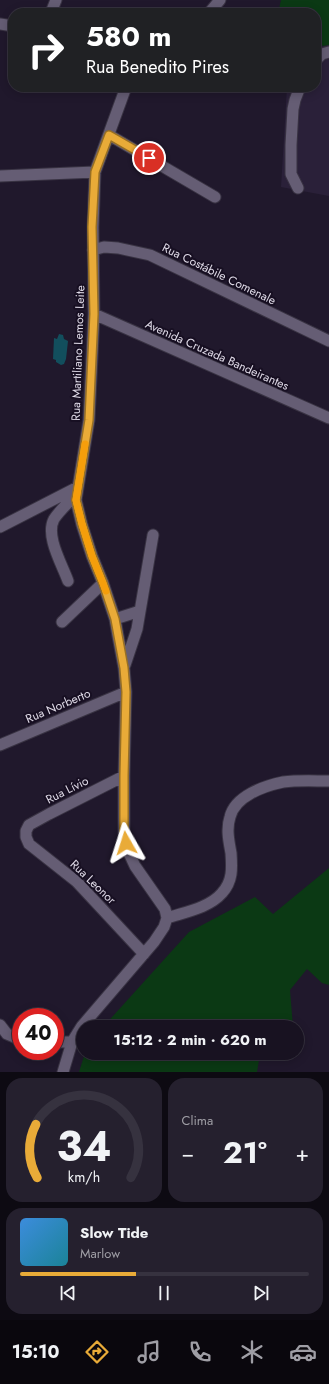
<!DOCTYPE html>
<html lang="pt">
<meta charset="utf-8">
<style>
body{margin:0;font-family:Jost,sans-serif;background:#25202e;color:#f1f3f6;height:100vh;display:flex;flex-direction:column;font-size:15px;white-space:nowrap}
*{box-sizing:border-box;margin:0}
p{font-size:13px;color:#9f9ea5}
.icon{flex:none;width:22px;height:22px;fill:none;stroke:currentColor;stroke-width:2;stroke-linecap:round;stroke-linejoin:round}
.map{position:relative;height:1072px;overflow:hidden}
.details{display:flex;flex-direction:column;gap:6px;padding:6px;background:#0d0a12;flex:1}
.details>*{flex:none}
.top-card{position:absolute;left:8px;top:8px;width:313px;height:84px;border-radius:16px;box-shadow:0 2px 10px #0003,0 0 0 1px #36323f;background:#202124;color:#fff;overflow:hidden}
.speed{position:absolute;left:12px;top:1008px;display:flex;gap:8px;font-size:20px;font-weight:700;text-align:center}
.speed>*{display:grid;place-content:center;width:52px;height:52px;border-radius:50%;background:#181221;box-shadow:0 2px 10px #0003,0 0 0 1px #36323f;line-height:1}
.speed .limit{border:6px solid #d22;background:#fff;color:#111}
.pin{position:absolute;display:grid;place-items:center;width:34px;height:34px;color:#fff;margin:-17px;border:2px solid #fff;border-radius:50%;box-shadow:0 1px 4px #0007}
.me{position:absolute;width:44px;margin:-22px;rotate:354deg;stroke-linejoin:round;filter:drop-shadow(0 0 3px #0008)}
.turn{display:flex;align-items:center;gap:14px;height:84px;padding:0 12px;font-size:18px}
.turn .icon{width:52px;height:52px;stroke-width:2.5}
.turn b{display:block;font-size:28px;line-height:34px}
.big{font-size:30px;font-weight:700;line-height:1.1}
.details .widget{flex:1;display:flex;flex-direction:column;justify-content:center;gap:6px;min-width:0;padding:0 14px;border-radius:16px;background:#25202e}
.details .dial{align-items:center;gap:0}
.dial svg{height:104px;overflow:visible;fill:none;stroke:#36323f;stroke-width:7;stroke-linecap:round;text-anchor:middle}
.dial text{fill:#f1f3f6;stroke:none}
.song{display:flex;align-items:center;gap:12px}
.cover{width:48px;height:48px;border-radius:6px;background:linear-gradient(135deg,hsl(210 70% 55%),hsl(190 70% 35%))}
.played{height:4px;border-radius:2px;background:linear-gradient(90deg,#e9ab38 40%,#36323f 40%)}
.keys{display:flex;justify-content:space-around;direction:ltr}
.heat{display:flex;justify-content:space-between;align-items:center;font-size:22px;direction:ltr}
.details .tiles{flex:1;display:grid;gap:6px;grid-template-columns:1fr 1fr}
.widget:last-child{grid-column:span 2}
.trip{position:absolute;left:76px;top:1020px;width:228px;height:40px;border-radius:20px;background:#181221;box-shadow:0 2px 10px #0003,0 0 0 1px #36323f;font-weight:700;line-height:40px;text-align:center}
.menu{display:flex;height:64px;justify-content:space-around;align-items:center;background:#0a070d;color:#9f9ea5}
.menu .icon{width:28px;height:28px}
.menu .on{color:#e9ab38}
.menu b{font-size:18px;color:#f1f3f6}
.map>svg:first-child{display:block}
.built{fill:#2a2039}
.green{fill:#0b3914}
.water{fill:#124e5d}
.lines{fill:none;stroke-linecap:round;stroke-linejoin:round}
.minor-casing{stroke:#393343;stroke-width:13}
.minor{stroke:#655d74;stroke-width:11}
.route-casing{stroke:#976f24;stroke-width:10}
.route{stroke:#e9ab38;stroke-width:7}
.slow{stroke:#f59e0b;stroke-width:7}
.labels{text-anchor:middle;stroke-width:4;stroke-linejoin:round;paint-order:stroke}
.street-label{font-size:12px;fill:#e0dbe8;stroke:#170f22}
</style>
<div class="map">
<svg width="329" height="1072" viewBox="0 0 329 1072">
<rect width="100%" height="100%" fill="#20182c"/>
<path class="built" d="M329,0v196l-48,-9 6,-100h29v-74z"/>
<path class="green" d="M281,0h48v45l-6,1 -7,-4v-29h-38z
M329,868v117l-7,-2 -15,-14 -17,21 3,37h-190l86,-95 66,-35 18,17z
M85,1053h182l-8,7 -2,12h-178z"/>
<path class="water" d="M59,334l4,1 1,4 4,2 -2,18 -2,5 -3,1 -5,-3v-2l-3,-1 1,-21 3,1z"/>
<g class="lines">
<g class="minor-casing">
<path id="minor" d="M49,13l3,-3 4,-10
M209,13l11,-13
M0,24l13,2
M316,60l6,-6 7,-2
M109,135l106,62
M0,176l95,-4
M298,188l-7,-14v-29l2,-36 2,-9 5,-13
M93,250l11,-3 14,1 32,7 179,86
M94,314l235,104
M0,527l78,-40
M68,581c-6,-17 -23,-45 -14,-62 6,-9 15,-17 23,-25
M115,619l25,-8
M62,622l41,-39
M125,665l12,-36 16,-94
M0,745l126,-53
M124,776l-75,38 -20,11 -3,6v6l3,7 48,38 67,72
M167,918c18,-6 42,-10 55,-25 11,-12 10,-25 9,-40 -2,-11 -5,-24 -1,-36 5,-21 34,-31 53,-35 15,-2 31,-1 46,-1
M0,1025l7,9 14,6
M55,1042h17
M63,1072l9,-30 10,-16 72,-84 10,-15 3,-9 -2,-9 -30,-43 -7,-15 -4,-16v-59l2,-84 -2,-24 -6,-32 -3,-17 -12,-36 -11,-27 -10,-31 -6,-25 13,-80 5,-106 -1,-87 2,-55 31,-85"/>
</g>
<use href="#minor" class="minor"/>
</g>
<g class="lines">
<g class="route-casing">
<path id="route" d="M126,843l-2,-8v-59l2,-84 -2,-24 -9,-49 -12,-36 -11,-27 -10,-32 -6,-24 13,-80 5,-106 -2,-87 3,-55 14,-37 40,23"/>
</g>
<use href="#route" class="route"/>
<path class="slow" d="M85,444l-9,56 6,24 10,32 14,35"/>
</g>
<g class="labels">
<g class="street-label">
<text transform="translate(219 274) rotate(26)" y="4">Rua Costábile Comenale</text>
<text transform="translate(78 353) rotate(-88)" y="4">Rua Martiliano Lemos Leite</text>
<text transform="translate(217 355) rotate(24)" y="4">Avenida Cruzada Bandeirantes</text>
<text transform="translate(58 706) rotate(-23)" y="4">Rua Norberto</text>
<text transform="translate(67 790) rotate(-27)" y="4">Rua Lívio</text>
<text transform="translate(93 882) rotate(44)" y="4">Rua Leonor</text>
</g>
</g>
</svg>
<div class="speed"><div class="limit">40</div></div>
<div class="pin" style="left:149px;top:158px;background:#d93025"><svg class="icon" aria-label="arrive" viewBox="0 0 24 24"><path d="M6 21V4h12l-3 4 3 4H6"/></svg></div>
<svg class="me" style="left:126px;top:843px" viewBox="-20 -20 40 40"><path d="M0-17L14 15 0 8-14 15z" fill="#e9ab38" stroke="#fff" stroke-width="4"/></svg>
<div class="trip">15:12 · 2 min · 620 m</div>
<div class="top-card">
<div class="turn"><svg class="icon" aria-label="right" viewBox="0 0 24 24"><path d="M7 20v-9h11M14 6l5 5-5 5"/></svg><div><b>580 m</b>Rua Benedito Pires</div></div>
</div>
</div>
<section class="details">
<div class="tiles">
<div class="widget dial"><svg viewBox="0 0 100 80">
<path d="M14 69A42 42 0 1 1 86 69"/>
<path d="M14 69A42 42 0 0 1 13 28" stroke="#e9ab38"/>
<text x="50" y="56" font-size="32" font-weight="700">34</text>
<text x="50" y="72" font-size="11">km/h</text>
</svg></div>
<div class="widget"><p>Clima</p>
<div class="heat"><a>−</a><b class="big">21°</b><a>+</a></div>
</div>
<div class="widget">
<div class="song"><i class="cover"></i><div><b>Slow Tide</b><p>Marlow</p></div></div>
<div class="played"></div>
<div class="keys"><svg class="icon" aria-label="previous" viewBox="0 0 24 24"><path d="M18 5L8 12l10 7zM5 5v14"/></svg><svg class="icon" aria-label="pause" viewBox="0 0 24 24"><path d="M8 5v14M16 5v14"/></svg><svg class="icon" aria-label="next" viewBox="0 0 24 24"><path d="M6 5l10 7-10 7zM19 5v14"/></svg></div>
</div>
</div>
</section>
<nav class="menu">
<b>15:10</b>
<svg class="icon on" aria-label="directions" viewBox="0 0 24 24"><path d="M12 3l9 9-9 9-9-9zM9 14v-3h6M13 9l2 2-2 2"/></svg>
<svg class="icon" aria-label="music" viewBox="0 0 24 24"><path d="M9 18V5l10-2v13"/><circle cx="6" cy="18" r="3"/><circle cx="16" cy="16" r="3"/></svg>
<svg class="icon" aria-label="phone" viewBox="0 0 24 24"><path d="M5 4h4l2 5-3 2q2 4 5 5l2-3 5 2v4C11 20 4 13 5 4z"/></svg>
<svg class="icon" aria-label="climate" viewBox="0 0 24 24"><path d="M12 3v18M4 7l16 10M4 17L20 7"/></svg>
<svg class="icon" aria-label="car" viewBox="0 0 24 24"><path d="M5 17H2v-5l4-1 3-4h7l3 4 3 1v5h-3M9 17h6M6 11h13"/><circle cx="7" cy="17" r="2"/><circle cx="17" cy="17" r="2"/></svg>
</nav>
